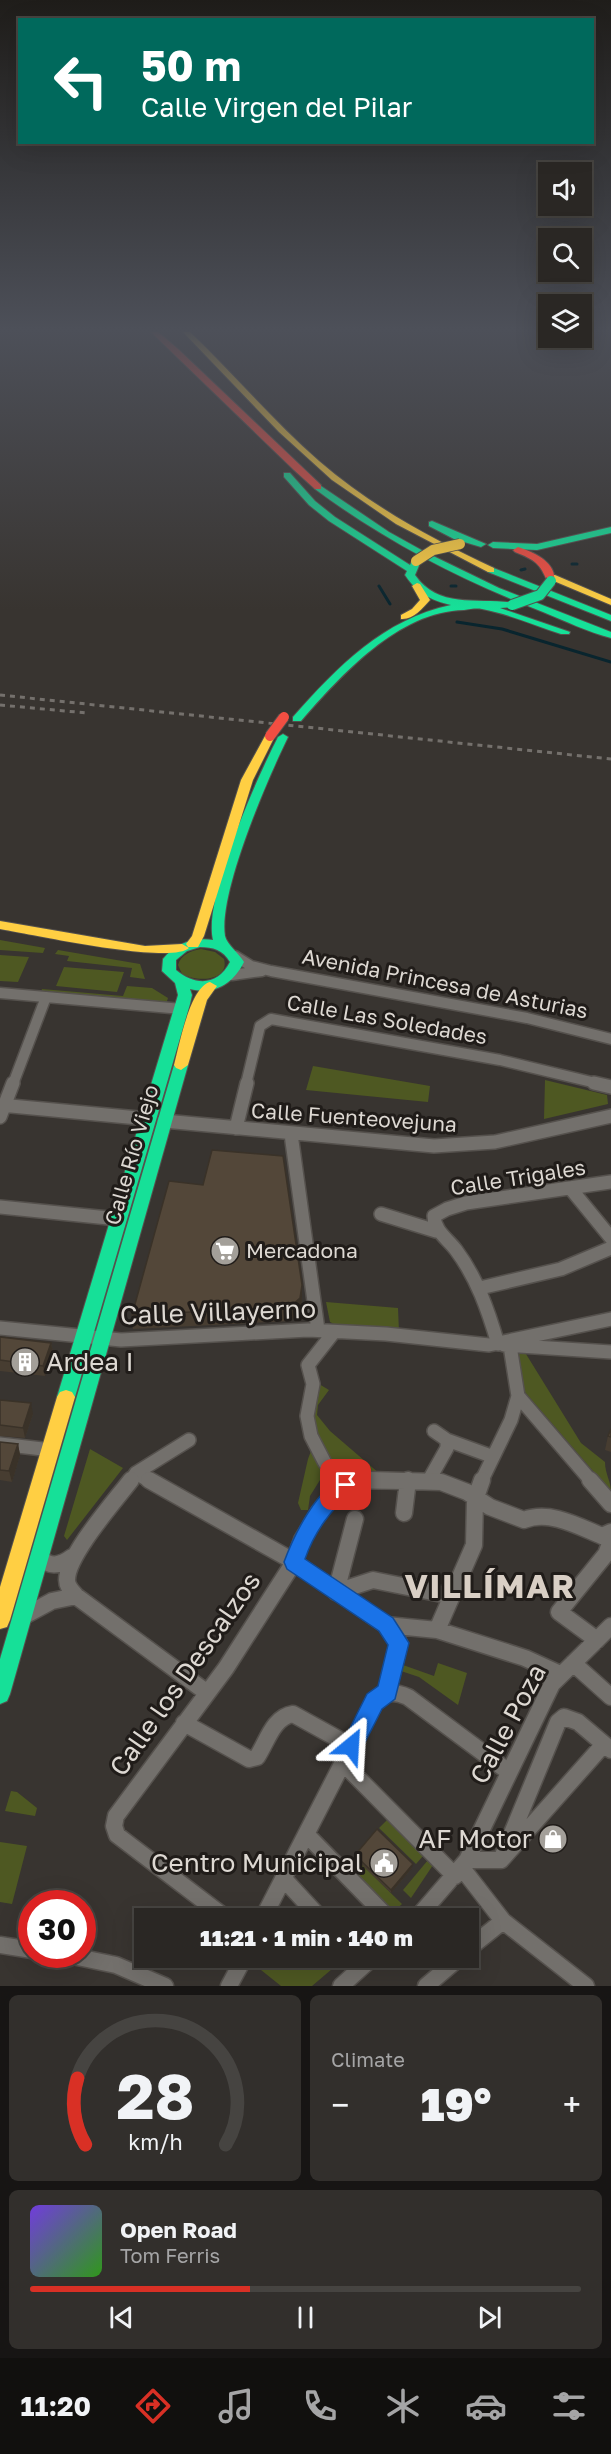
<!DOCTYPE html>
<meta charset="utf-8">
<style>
body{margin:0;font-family:"Golos Text",sans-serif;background:#322f2c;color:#f1f3f6;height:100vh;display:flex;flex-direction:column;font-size:22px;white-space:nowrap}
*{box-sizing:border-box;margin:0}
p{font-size:20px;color:#a5a5a6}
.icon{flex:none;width:33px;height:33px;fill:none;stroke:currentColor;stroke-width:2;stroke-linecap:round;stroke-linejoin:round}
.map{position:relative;height:1986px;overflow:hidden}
.sheet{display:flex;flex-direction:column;gap:9px;padding:9px;background:#171514;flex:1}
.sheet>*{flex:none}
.hud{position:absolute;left:18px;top:18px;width:576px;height:126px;border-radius:0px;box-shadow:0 6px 24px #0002,0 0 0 2px #464441;background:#00695c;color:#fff;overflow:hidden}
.controls{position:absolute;left:538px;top:162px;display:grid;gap:12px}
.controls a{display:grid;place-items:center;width:54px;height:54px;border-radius:0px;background:#2a2724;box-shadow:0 6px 24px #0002,0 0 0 2px #464441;font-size:30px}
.speed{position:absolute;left:18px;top:1890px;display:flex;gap:12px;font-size:30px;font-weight:700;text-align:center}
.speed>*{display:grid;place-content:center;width:78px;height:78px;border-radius:50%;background:#2a2724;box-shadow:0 6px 24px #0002,0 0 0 2px #464441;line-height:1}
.speed .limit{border:9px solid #d22;background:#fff;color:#111}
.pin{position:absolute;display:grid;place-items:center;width:51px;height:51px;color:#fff;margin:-26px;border-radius:12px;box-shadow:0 3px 9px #0006}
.me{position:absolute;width:66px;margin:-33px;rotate:27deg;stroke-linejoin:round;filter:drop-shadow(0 0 4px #0008)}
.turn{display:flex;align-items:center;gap:21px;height:126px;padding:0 24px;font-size:27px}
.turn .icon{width:78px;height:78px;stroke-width:2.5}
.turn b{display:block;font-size:42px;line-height:51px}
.big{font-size:45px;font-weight:800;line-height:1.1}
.sheet .tile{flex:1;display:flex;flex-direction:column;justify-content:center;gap:9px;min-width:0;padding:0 21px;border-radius:9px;background:#322f2c}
.sheet .dial{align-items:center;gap:0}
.dial svg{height:156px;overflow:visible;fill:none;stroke:#464441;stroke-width:7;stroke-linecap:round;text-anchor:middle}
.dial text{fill:#f1f3f6;stroke:none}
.song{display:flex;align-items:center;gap:18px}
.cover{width:72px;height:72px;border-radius:9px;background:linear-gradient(135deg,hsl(260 70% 55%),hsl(110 70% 35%))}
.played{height:6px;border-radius:3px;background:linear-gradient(90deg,#d93025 40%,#464441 40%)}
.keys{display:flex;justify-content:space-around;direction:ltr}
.heat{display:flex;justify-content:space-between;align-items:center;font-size:33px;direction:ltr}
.sheet .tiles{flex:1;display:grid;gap:9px;grid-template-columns:1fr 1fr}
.tile:last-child{grid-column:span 2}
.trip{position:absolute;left:134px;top:1908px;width:345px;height:60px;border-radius:0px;background:#2a2724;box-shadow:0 6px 24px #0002,0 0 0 2px #464441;font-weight:800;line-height:60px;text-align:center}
.tabs{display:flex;height:96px;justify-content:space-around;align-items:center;background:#11100e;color:#a5a5a6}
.tabs .icon{width:42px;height:42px}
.tabs .selected{color:#d93025}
.tabs b{font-size:27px;color:#f1f3f6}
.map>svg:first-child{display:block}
.green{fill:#4e5822}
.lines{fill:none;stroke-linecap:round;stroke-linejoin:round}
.stream{stroke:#09252e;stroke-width:3}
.street-far2-casing{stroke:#55514d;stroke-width:13}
.street-far1-casing{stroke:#55514d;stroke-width:16}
.street-casing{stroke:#55514d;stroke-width:19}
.fast-casing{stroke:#55514d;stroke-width:2}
.slow-casing{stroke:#55514d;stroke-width:2}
.jam-casing{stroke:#55514d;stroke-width:2}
.street-far2{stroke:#73706c;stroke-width:10}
.street-far1{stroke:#73706c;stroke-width:13}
.street{stroke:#73706c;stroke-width:16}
.fast{fill:#16e098;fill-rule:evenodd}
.slow{fill:#ffcf43;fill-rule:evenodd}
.jam{fill:#f24e42;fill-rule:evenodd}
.rail{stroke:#74706c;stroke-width:3;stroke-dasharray:5 5;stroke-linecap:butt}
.fast-bridge-casing{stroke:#55514d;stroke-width:12;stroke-linecap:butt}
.slow-bridge-casing{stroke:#55514d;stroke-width:12;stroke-linecap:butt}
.jam-bridge-casing{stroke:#55514d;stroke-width:12;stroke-linecap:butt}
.fast-bridge{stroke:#16e098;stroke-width:10}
.slow-bridge{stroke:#ffcf43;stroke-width:10}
.jam-bridge{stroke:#f24e42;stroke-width:10}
.wall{fill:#473d31}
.shaded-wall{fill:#3a3228}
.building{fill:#534739;stroke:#3a3228;stroke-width:1.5}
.route{fill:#1a73e8;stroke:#114b97;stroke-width:1.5}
.labels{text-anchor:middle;stroke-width:6;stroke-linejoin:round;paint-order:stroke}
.street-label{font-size:21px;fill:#ddd8d2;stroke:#201c19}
.poi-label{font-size:21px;fill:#ddd8d2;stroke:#201c19;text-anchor:start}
.near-street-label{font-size:26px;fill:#ddd8d2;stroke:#201c19}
.near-poi-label{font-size:26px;fill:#ddd8d2;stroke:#201c19;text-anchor:end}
.near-district-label{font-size:33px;font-weight:bold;letter-spacing:1.5px;fill:#d9cfc5;stroke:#201c19}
</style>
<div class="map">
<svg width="611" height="1986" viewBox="0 0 611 1986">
<rect width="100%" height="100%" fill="#383430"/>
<path class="green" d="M0,940l45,8 -2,5 -43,-3z
M201,949l14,3 9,7c6,23 -29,23 -42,15l-4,-9c3,-11 13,-14 23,-16z
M58,950l82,14 5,15 -15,-2 2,-9 -65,-7 2,-5 -14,-2z
M0,955l29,2 -11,25 -18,-1z
M64,967l60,5 -7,20 -61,-6z
M127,986l25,2 16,10 -2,6 -125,-11 1,-4 81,7z
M313,1066l117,20 -2,16 -122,-12z
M545,1080l62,15 1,9 -64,15z
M326,1302l72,6 1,24 -63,-7 -6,-3z
M518,1353l8,1 55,89 24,19c0,12 6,19 6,30l-87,-101z
M319,1384l10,6 -11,15 -1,10 13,16 50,43 -36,2c-32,-38 -35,-43 -25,-92z
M90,1449l33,19 -56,72 -3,-4z
M311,1451l14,21 -15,24 -2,14h-7l-3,-7 10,-44z
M438,1663l29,10 -9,32 -39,-28 -18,-6 2,-6 31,11z
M11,1791l6,1 20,16 -2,8 -30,-5z
M388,1819l35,37 -7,8 -37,-36z
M0,1842l27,4 -15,58 -12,-2z
M355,1858l47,46 -12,11 -45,-46z
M428,1860l5,5 -22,33 -8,-8z
M267,1958h78l-33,28h-31l-20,-16z"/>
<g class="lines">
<path class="stream" d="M572,564h5
M521,570l4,-1
M379,586l11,18
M451,586h5
M457,622l45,7 109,33"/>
<g class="street-far2-casing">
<path id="street-far2" d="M235,956l16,10 20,5 256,47 84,21
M232,975l30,-4
M0,993l182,16
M13,1084l33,-87
M246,1084l14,-58 11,-7 229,41 100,24"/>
</g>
<g class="street-far1-casing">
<path id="street-far1" d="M594,1083l17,4
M0,1105l149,14
M0,1117l13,-34
M164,1121l270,25 61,-4 116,-26
M236,1128l11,-45
M291,1134l27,196
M571,1189l40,49
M0,1207l118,12
M381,1214l55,17
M480,1288l81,-19 50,-21
M0,1328l121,12 187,-10 78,4 103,11 122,-26
M334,1332l-26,33 5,19 -6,32 4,20 14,27 17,19
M498,1344c-10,-34 -21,-66 -42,-94 -9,-12 -21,-18 -22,-34l13,-7 19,-6 145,-21
M504,1345l107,7
M510,1346l8,50 74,86
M434,1431l13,9 44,16
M0,1444l51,6
M136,1473l15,9
M429,1480l18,-32v-8
M130,1482l6,-9 53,-33
M359,1482h67
M481,1482l30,-62 7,-24"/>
</g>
<g class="street-casing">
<path id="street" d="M131,1480c-16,21 -64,75 -64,100 0,7 5,11 9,16l130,96
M149,1480l137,77 100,68 51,5 88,28 35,16
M340,1480l6,5
M369,1480l72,2 26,10 23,15 34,13c26,-10 54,6 78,16l9,-4
M590,1480l21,24
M404,1513l4,-33
M39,1556c10,12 21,10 33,1
M336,1592l37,-12 79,16
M336,1592l19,-73
M26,1615l26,-14 24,-5
M386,1625l13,18 -12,49
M437,1630l37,-85 1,-45 7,-20
M597,1640l-38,-28 47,-58 5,-13
M573,1663l38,34
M184,1723l65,36 8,-2c10,-15 16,-40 36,-43l58,32
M343,1763l112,113
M306,1834l82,84
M467,1860h34l103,-116
M501,1860l57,-138 6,-5 14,5 33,28
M462,1868l41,53 83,65
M284,1879l36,39
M226,1918l-109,-83 -3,-9 2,-10 110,-148 68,-106 8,-22 17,-28 27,-27 19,-5
M263,1918l111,-216c11,-11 20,-11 34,-5l101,75
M417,1918l50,-58 85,-176 59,-58
M0,1945l32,5
M468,1949l35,-28
M63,1954l53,11 49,21
M229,1986l15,-28
M341,1986l31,-28
M426,1986l33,-28"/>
</g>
<g class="fast-casing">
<path id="fast" d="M284,473h6l25,28 20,16 75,48 3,-6h6l2,2 -6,14c24,35 65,22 100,28v4l-15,1 70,24 -1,2h-8c-25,-8 -52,-20 -79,-25 -5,-1 -12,0 -18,1 -65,1 -123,65 -163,111h-8v-4c44,-50 91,-98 158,-112 -21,-5 -34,-12 -46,-30l2,-4 -78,-50 -20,-16 -25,-28z
M318,484l71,48 36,20 74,36 112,44v6c-23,-6 -46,-17 -68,-26 -82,-32 -158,-71 -228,-123l-1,-2z
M432,521l54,23 -5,3 -27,-8 -25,-13v-4z
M611,527v6l-74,17 -44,-2 -5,-3 5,-3 44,2z
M491,567l120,48v6l-123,-49 -2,-2z
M283,734l5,3c-20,41 -70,156 -63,199 2,9 14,17 19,26 -11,22 -29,33 -54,27l2,6 -2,9 -115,393 -3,5 -6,2 -6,-2 -3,-5 121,-402 -3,-12 -13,-12 1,-12c13,-16 31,-22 50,-19 -10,-42 44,-162 65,-203zM200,947c13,0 23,3 30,15 -12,24 -35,24 -54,8v-10l11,-9z
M181,1060l7,5 -178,629 -3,7 -7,3v-45l174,-594z"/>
</g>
<g class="slow-casing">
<path id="slow" d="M183,332h7c44,42 83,89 129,129 52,45 113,78 175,107v4h-6l-92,-48 -64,-44 -53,-48z
M549,575h6l56,24v6l-62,-26z
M417,583l3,1 10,16c-8,9 -17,20 -29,19v-4l11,-6 8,-9 -8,-14z
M270,733l5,3 -22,44 -49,156 -6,11h-10l-2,-3 6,-8 49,-156 24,-44z
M0,921l145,25 37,-2 7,4c-18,17 -159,-14 -189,-19z
M210,982l7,4 -10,14 -19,65 -7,5 -5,-2 -2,-3c5,-19 16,-78 36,-83z
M66,1390l6,2 3,5 -65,223 -3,7 -7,2v-42l57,-190 3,-5z"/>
</g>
<g class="jam-casing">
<path id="jam" d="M151,332h7l20,17 143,136v4h-6l-21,-19z
M518,547c16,5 40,16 36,36h-6c-8,-20 -13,-23 -33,-31l-2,-2z"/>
</g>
<use href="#street-far2" class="street-far2"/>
<use href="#street-far1" class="street-far1"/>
<use href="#street" class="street"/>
<use href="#fast" class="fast"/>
<use href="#slow" class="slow"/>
<use href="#jam" class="jam"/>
<path class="rail" d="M0,695l611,64
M0,705l87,8"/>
<g class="fast-bridge-casing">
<path id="fast-bridge" d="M512,605l28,-10 11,-14"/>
</g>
<g class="slow-bridge-casing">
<path id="slow-bridge" d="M416,561l17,-11 27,-6"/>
</g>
<g class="jam-bridge-casing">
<path id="jam-bridge" d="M270,736l14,-19"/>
</g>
<use href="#fast-bridge" class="fast-bridge"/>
<use href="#slow-bridge" class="slow-bridge"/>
<use href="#jam-bridge" class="jam-bridge"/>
</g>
<path class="wall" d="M302,1299l-2,13 -10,9 -157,8 -1,-14z
M0,1337l51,6 2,10 -8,23 -45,-5z
M0,1400l33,14 -8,24 -25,-2z
M611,1429v23l-6,-2 3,-14z
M0,1442l18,2 2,11 -8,27 -12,-2z
M355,1855l57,13 -21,25 -36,-35z"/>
<path class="shaded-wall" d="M302,1285v14l-2,13 -10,9v-14z
M51,1343l2,10 -8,23 -2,-10z
M31,1403l2,11 -8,24 -2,-10z
M18,1444l2,11 -8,27 -3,-11z
M413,1864l-1,4 -21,25v-3z"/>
<path class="building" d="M212,1150l71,6 19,129 -2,13 -10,9 -158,8 37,-134 34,4z
M0,1337l51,6 -8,23 -43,-6z
M0,1400l31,3 -8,25 -23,-3z
M611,1429v8l-3,-1z
M0,1442l18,2 -9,27 -9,-1z
M377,1829l36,35 -22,26 -36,-35z"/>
<linearGradient id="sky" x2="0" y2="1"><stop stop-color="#1f1d1a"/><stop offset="0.54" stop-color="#4d5059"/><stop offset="1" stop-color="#4d5059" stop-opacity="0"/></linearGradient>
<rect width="611" height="610" fill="url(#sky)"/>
<path class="route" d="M346,1476l6,3 3,6 -3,5c-21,21 -37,40 -47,69l88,59 16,25 -14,56 -13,10 -23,45 -8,3 -7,-3 -3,-8 26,-52 11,-8 10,-41 -9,-14 -92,-62 -3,-7c10,-27 33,-75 62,-86z"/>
<defs>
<g id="supermarket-disc" transform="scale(1.5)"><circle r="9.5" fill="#a39f99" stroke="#201c19"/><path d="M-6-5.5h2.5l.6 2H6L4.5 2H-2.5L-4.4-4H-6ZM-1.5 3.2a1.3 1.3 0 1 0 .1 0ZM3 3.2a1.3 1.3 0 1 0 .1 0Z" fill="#fff"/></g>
<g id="building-disc" transform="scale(1.5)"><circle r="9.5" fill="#a39f99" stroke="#201c19"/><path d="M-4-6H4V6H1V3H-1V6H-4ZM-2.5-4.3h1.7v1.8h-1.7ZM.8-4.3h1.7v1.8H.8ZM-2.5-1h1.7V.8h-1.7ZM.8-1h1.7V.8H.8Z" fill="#fff"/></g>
<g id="shop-disc" transform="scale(1.5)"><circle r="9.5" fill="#a39f99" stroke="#201c19"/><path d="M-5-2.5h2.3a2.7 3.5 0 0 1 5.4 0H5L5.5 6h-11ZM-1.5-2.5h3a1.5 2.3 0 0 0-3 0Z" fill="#fff"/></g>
<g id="civic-disc" transform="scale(1.5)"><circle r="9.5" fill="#a39f99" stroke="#201c19"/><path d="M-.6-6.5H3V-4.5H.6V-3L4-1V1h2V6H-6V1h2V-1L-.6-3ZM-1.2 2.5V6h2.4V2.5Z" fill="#fff"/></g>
</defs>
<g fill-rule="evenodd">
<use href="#supermarket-disc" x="225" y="1251"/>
<use href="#building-disc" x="25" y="1362"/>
<use href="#shop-disc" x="553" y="1839"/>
<use href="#civic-disc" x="384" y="1863"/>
</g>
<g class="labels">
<g class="street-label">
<text transform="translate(445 984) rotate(11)" y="7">Avenida Princesa de Asturias</text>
<text transform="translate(387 1020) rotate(10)" y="7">Calle Las Soledades</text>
<text transform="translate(354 1118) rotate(4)" y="7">Calle Fuenteovejuna</text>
<text transform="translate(132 1155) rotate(-74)" y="7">Calle Río Viejo</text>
<text transform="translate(518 1178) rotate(-9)" y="7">Calle Trigales</text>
</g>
<g class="poi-label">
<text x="246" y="1258">Mercadona</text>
</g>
<g class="near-street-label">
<text transform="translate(218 1312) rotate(-2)" y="9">Calle Villayerno</text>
<text transform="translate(185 1674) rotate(-55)" y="9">Calle los Descalzos</text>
<text transform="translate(508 1724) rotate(-62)" y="9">Calle Poza</text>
</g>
<g class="near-poi-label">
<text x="46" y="1371" text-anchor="start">Ardea I</text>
<text x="532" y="1848">AF Motor</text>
<text x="363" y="1872">Centro Municipal</text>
</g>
<g class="near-district-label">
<text x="490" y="1598">VILLÍMAR</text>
</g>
</g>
</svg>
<div class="controls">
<a><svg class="icon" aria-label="sound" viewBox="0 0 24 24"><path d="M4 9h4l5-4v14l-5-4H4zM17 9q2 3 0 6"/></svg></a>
<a><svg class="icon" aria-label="search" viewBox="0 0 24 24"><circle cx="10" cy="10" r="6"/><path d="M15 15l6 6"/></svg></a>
<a><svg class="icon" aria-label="layers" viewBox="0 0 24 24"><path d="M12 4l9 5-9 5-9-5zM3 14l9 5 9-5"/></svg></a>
</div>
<div class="speed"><div class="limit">30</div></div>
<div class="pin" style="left:346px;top:1485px;background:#d93025"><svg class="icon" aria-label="arrive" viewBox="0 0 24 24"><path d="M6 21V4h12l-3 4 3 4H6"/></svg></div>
<svg class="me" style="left:351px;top:1746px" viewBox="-20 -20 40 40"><path d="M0-17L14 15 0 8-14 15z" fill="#1a73e8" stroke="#fff" stroke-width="4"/></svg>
<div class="trip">11:21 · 1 min · 140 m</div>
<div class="hud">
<div class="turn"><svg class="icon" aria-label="left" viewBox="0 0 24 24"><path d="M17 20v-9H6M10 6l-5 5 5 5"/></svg><div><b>50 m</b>Calle Virgen del Pilar</div></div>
</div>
</div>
<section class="sheet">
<div class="tiles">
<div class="tile dial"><svg viewBox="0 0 100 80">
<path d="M14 69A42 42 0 1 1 86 69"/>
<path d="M14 69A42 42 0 0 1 10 35" stroke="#d93025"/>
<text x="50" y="56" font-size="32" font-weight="700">28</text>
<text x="50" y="72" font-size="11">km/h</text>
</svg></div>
<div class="tile"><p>Climate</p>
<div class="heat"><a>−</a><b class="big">19°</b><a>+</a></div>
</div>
<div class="tile">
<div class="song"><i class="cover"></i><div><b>Open Road</b><p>Tom Ferris</p></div></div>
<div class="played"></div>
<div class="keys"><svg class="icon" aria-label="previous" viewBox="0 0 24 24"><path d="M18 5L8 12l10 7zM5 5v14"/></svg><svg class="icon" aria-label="pause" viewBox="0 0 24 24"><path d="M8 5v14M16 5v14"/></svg><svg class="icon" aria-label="next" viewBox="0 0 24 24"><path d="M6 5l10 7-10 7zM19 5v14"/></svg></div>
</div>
</div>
</section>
<nav class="tabs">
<b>11:20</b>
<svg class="icon selected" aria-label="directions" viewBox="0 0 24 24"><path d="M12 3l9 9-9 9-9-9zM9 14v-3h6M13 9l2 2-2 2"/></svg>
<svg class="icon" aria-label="music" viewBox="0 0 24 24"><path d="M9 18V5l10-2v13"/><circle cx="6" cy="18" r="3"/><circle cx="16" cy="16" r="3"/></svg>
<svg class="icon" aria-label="phone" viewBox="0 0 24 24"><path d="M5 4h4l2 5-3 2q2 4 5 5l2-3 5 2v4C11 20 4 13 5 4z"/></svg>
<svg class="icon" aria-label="climate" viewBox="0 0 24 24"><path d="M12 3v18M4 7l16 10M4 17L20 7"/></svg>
<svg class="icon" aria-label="car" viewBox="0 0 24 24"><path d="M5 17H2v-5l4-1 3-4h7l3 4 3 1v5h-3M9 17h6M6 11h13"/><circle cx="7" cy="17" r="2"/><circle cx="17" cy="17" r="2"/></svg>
<svg class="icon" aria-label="filters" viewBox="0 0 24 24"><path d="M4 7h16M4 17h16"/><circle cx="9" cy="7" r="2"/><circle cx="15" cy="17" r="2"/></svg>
</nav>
